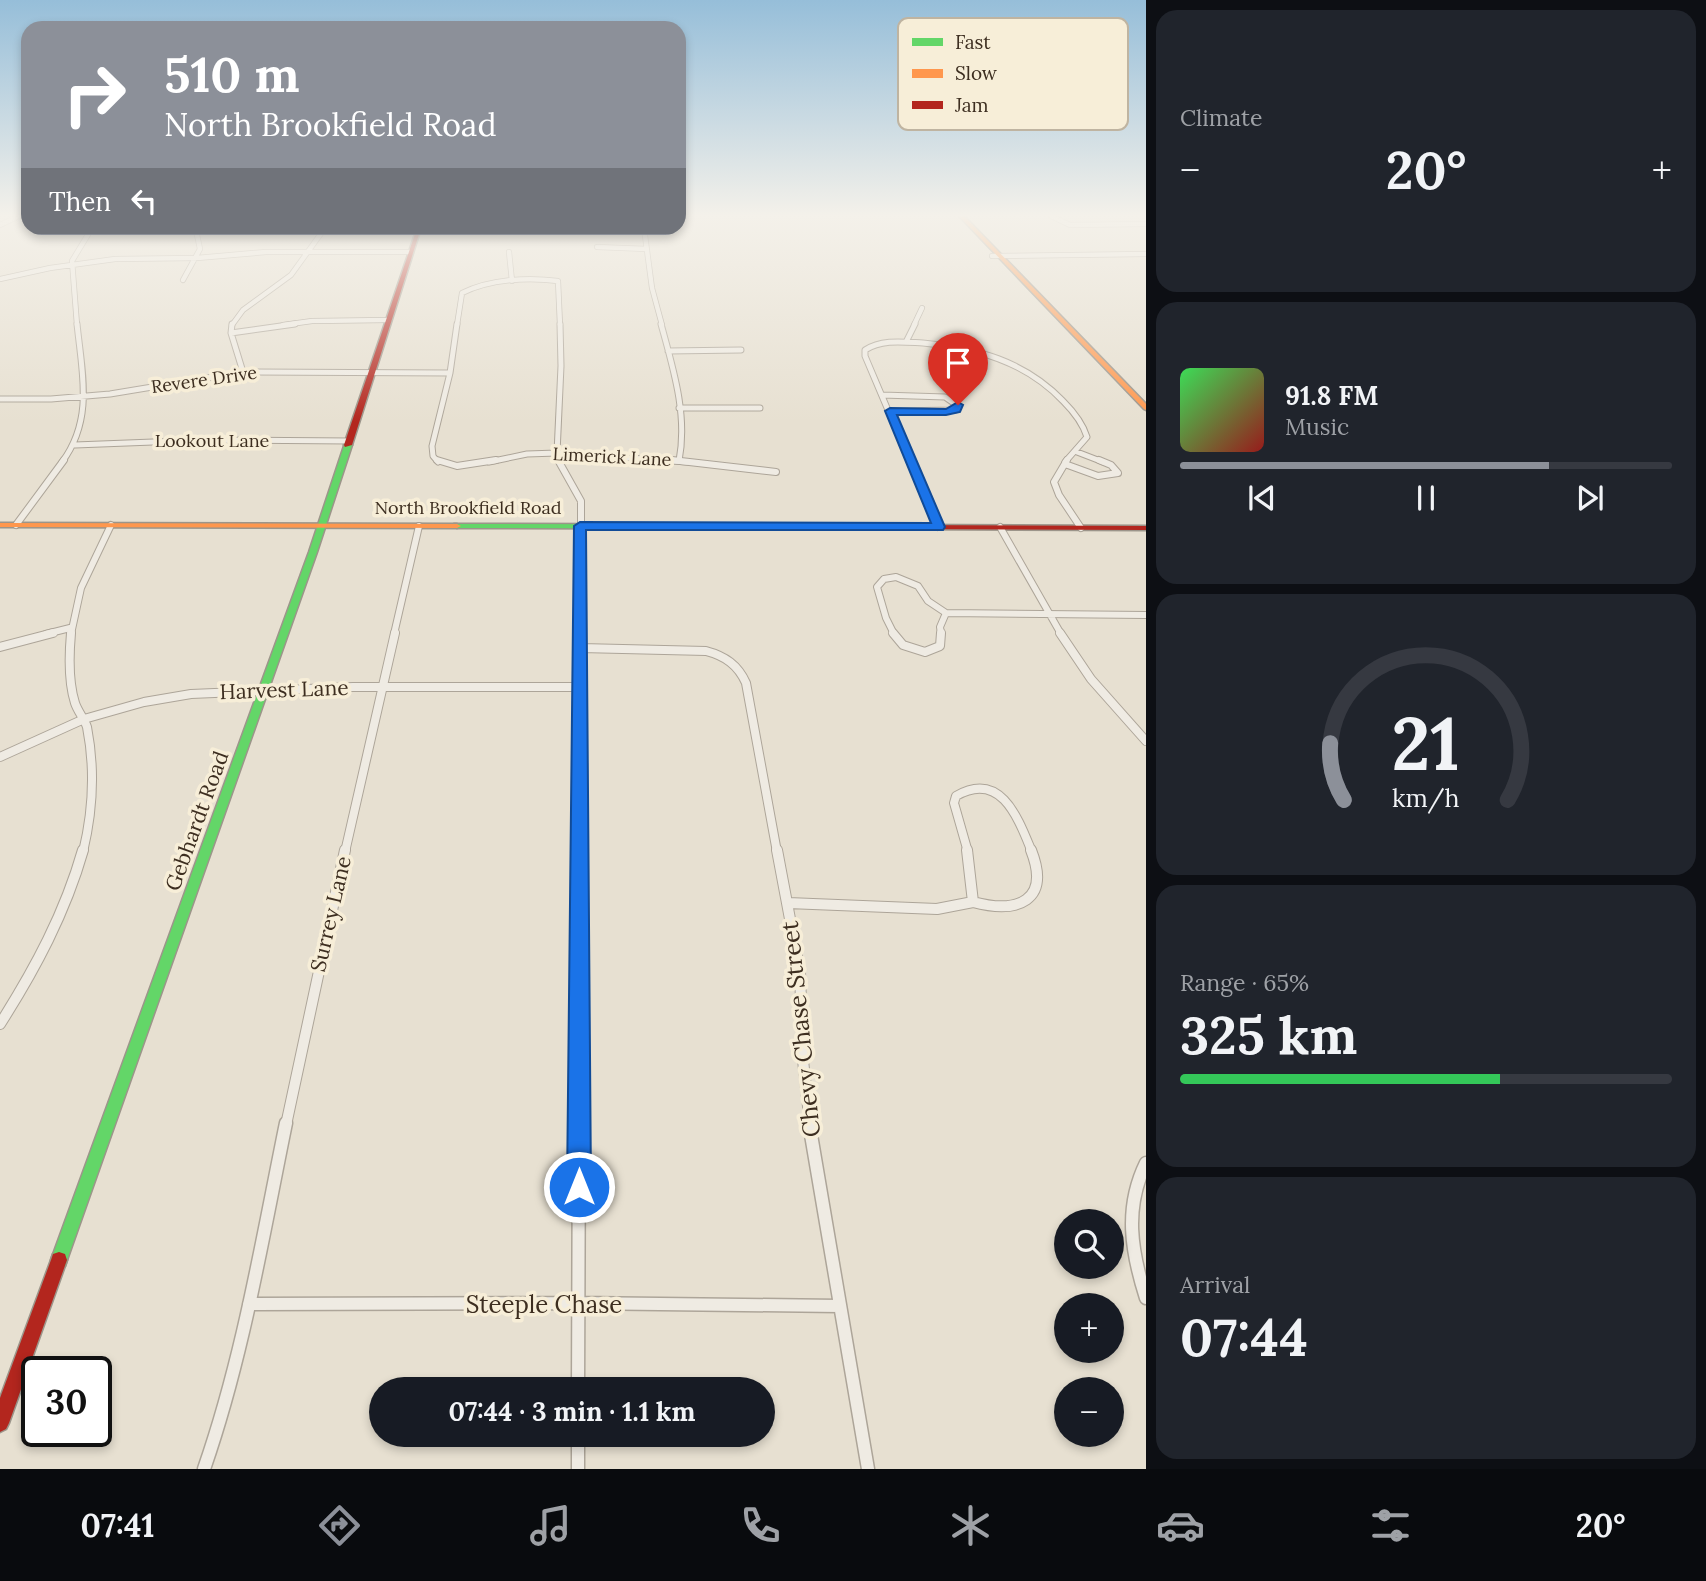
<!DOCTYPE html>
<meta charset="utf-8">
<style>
body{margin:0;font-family:Lora,serif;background:#20242c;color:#f1f3f6;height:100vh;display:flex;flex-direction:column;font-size:26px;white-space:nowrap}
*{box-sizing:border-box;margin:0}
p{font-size:23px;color:#9ea1a6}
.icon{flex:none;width:38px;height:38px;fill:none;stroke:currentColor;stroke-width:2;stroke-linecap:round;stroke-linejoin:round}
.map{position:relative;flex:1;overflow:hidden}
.details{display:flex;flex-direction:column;gap:10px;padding:10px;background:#0d0f14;width:560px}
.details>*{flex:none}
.hud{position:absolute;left:21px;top:21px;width:665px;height:214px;border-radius:21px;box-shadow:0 4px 10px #0003;background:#8c9099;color:#fff;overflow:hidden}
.tools{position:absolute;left:1054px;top:1209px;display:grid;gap:14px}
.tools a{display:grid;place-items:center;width:70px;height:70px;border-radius:50%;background:#171b24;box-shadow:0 4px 10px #0003;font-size:35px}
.speed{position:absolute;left:21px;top:1356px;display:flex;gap:14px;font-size:35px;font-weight:700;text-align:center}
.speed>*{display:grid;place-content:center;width:91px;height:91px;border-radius:50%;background:#171b24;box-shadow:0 4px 10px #0003;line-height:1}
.speed .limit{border:4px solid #111;border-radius:10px;background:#fff;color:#111}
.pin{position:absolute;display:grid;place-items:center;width:60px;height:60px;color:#fff;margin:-72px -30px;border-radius:50% 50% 50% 0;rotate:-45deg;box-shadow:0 0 7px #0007}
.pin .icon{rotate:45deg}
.me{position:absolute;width:77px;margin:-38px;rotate:0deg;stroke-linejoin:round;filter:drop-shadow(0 0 5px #0008)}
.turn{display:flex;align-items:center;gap:24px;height:147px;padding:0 28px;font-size:32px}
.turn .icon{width:91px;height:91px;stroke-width:2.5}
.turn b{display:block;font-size:49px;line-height:60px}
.then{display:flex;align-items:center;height:66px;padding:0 28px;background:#0003;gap:14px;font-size:26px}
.big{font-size:52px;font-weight:700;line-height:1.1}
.details .card{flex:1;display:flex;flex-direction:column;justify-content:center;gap:10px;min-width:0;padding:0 24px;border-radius:21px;background:#20242c}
.details .dial{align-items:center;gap:0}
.dial svg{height:182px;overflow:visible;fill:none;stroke:#363941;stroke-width:7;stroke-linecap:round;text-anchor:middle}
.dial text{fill:#f1f3f6;stroke:none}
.song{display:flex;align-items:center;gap:21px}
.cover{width:84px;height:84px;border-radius:10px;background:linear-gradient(135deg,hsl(130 70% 55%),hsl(0 70% 35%))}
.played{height:7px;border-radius:4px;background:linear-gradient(90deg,#8c9099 75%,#363941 75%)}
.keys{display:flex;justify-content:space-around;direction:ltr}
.heat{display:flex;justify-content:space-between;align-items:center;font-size:38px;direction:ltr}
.charge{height:10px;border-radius:5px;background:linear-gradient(90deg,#34c759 65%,#363941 0)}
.trip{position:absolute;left:369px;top:1377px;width:406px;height:70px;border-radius:35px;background:#171b24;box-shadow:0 4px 10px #0003;font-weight:700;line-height:70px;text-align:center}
.menu{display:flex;height:112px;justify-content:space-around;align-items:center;background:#090b0e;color:#9ea1a6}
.menu .icon{width:49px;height:49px}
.menu .active{color:#8c9099}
.menu b{font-size:32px;color:#f1f3f6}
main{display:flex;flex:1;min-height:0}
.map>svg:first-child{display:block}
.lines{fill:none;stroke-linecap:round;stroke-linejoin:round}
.street-far5-casing{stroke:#ada599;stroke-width:6}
.street-far4-casing{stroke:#ada599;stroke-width:7}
.street-far3-casing{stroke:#ada599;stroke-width:8}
.street-far2-casing{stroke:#ada599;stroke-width:10}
.street-far1-casing{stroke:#ada599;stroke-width:12}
.street-casing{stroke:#ada599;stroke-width:15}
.fast-casing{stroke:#9c958a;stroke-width:3}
.slow-casing{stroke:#9c958a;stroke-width:3}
.jam-casing{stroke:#9c958a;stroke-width:3}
.street-far5{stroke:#efebe3;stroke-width:4.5}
.street-far4{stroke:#efebe3;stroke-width:5}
.street-far3{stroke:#efebe3;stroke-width:6}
.street-far2{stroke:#efebe3;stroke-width:8}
.street-far1{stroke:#efebe3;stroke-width:10}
.street{stroke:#efebe3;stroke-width:12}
.fast{fill:#63d668;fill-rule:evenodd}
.slow{fill:#ff974d;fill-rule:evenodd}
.jam{fill:#b3261e;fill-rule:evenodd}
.route{fill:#1a73e8;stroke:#114b97;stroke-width:2}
.labels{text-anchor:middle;stroke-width:7;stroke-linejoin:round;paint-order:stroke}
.far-street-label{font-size:18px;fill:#3d2e20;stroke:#f7eed8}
.street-label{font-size:21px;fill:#3d2e20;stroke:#f7eed8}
.near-street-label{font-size:24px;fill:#3d2e20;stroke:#f7eed8}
.key{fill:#f7eed8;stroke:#bfb4a1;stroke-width:2}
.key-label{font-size:19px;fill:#3d2e20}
</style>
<main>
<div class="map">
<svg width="1146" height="1469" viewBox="0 0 1146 1469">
<rect width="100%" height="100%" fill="#e7e0d1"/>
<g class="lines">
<g class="street-far5-casing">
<path id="street-far5" d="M1051,216l19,9 76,-1
M0,225l19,-9
M644,228l8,60 10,37
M597,247l50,2
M509,252l3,29
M992,256l154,-2
M0,279l50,-11 65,-9 82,-1 69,-6h145
M183,280l17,-31 -4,-19
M77,325l-5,-64 20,-33
M232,325l11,-15 48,-35 34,-47
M283,325l29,-4 77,-1
M457,325l5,-32c28,-14 66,-16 96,-12l2,44
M914,325l8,-17"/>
</g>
<g class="street-far4-casing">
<path id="street-far4" d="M232,324l-1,9 12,39
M661,324c12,44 27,91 18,137
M231,333l64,-9
M906,342l9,-18
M668,351l73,-1
M882,395l63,2 13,9 -2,4 -66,1
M0,399h51l59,-5 133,-22 207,1
M679,408h81
M75,445l130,-5 145,1
M1077,452l26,10
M557,453l2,9
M557,453l4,-87 -1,-42
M557,453l130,9
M62,462c32,-43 20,-89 15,-138
M438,462l-5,-6 -1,-10 18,-73 7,-49
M489,462l38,-8 30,-1
M910,462l-45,-106v-6c17,-11 38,-8 58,-7 53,5 102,18 140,58 10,10 20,23 24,36l-22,25"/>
</g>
<g class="street-far3-casing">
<path id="street-far3" d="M437,460l20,6 39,-6
M558,460l23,41v133
M672,460l104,12
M910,460l28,67
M1067,460l-13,22 5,13 22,33
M1065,464l33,12 20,-3 -7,-8 -12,-5
M16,525l48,-65
M1000,527l61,107
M946,613l200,2
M46,634l24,-6
M71,634l10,-46 30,-63
M394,634l25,-108
M894,634l-8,-16 -9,-31 7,-8 12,-2 22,9 10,15 18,12 -6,14 1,7"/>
</g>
<g class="street-far2-casing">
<path id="street-far2" d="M71,633c-2,22 -3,48 4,70 3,9 9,15 12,24 8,41 6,84 -4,125
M893,633l10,12 22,7 15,-6 1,-13
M1060,633l31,46 55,62
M0,647l53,-14
M581,648l125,3c19,5 32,14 40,32l31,169
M0,757l84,-38 60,-17 47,-8 162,-7h227
M345,852l50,-219
M580,852l1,-219
M968,852l-14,-49 2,-7c45,-26 62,22 76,56"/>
</g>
<g class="street-far1-casing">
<path id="street-far1" d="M777,850l23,122 3,88 7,65
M967,850l6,52c45,12 78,-1 58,-52
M788,903l149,6 36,-7
M0,1024c35,-55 65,-111 83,-174
M286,1125l59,-275
M579,1125l1,-275"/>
</g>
<g class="street-casing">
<path id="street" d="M809,1123l59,346
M1146,1163c-22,45 -15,88 0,135
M249,1304l328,-1 262,3
M578,1390l1,-267
M578,1435v34
M204,1469c39,-112 58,-229 82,-346"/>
</g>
<g class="fast-casing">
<path id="fast" d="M345,443l7,2 -35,107 -250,708 -2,6 -6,2 -6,-2 -2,-6 258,-708z
M454,524l449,1 4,2 -4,2 -446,-1 -4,-2z"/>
</g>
<g class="slow-casing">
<path id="slow" d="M959,216h5l182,188v6l-2,-1z
M0,523l457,1 4,2 -4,2 -457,-1z"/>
</g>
<g class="jam-casing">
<path id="jam" d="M417,228h4l-69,217 -7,2 -1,-2z
M900,525l246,1v4l-243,-1 -4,-2z
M59,1252l6,2 2,6 -58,163 -3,6 -6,3v-34l51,-138 2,-6z"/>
</g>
<use href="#street-far5" class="street-far5"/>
<use href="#street-far4" class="street-far4"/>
<use href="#street-far3" class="street-far3"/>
<use href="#street-far2" class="street-far2"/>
<use href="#street-far1" class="street-far1"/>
<use href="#street" class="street"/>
<use href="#fast" class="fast"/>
<use href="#slow" class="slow"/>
<use href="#jam" class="jam"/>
</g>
<linearGradient id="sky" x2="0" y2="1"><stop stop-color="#96bed9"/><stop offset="0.51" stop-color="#f4f1ea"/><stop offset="1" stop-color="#f4f1ea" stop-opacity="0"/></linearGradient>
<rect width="1146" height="422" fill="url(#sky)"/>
<path class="route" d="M958,402l5,3 -3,7 -14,3h-49l48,112 -2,3h-357l5,657 -4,8 -8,3 -8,-3 -4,-8 7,-661 6,-4 351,1 -46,-112 5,-3 56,1z"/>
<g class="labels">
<g class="far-street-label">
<text transform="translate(204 380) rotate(-8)" y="6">Revere Drive</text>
<text x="212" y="447">Lookout Lane</text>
<text transform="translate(612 457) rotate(3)" y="6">Limerick Lane</text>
<text x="468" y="514">North Brookfield Road</text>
</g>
<g class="street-label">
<text transform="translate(284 690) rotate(-2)" y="7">Harvest Lane</text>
<text transform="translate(197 821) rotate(-70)" y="7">Gebhardt Road</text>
<text transform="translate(331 914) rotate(-77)" y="7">Surrey Lane</text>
</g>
<g class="near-street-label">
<text transform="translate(801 1029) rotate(-96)" y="8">Chevy Chase Street</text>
<text x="544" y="1313">Steeple Chase</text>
</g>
</g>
<rect x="898" y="18" width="230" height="112" rx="10" class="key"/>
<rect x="912" y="38" width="31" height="8" fill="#63d668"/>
<rect x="912" y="69" width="31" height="9" fill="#ff974d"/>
<rect x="912" y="101" width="31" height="8" fill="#b3261e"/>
<g class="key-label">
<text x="955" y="49">Fast</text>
<text x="955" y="80">Slow</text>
<text x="955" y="112">Jam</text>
</g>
</svg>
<div class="tools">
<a><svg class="icon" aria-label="search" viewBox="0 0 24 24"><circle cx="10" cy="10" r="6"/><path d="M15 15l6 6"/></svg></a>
<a>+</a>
<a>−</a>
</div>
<div class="speed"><div class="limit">30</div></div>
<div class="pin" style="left:958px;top:405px;background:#d93025"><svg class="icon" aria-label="arrive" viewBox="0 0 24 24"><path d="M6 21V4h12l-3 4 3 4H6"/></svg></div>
<svg class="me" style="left:579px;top:1187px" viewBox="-20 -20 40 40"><circle r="17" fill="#1a73e8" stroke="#fff" stroke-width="3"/><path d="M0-11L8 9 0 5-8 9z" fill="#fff"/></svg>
<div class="trip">07:44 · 3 min · 1.1 km</div>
<div class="hud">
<div class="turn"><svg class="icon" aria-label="right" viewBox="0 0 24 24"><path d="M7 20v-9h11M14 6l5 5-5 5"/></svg><div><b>510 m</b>North Brookfield Road</div></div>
<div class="then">Then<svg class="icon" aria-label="left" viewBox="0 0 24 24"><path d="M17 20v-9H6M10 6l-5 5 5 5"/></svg></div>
</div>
</div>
<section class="details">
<div class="card"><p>Climate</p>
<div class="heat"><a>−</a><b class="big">20°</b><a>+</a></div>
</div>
<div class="card">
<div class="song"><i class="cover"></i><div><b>91.8 FM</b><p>Music</p></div></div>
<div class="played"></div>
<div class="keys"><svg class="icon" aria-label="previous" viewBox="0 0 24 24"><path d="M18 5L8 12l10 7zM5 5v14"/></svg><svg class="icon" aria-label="pause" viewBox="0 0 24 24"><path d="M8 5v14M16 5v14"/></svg><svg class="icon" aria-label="next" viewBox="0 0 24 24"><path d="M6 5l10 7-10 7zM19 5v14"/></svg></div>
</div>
<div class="card dial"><svg viewBox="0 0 100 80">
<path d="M14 69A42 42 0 1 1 86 69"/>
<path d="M14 69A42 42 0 0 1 8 44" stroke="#8c9099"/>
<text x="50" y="56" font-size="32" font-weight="700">21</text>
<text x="50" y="72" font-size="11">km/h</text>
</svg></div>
<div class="card"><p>Range · 65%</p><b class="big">325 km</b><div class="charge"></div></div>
<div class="card"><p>Arrival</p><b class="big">07:44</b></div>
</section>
</main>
<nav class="menu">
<b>07:41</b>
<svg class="icon active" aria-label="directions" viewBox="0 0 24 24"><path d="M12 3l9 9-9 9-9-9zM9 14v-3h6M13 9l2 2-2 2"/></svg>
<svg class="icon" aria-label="music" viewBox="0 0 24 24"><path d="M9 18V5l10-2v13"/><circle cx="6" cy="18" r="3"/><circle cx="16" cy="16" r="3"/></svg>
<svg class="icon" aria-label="phone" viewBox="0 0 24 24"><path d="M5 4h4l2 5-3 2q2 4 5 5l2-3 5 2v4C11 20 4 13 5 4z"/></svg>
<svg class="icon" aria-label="climate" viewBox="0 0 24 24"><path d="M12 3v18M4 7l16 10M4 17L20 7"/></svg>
<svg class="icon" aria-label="car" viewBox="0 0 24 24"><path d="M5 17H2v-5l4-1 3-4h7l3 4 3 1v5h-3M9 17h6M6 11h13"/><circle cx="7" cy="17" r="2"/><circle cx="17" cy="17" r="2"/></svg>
<svg class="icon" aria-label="filters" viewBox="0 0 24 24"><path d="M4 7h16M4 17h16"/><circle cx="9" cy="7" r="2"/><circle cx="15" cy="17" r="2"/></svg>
<b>20°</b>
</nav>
